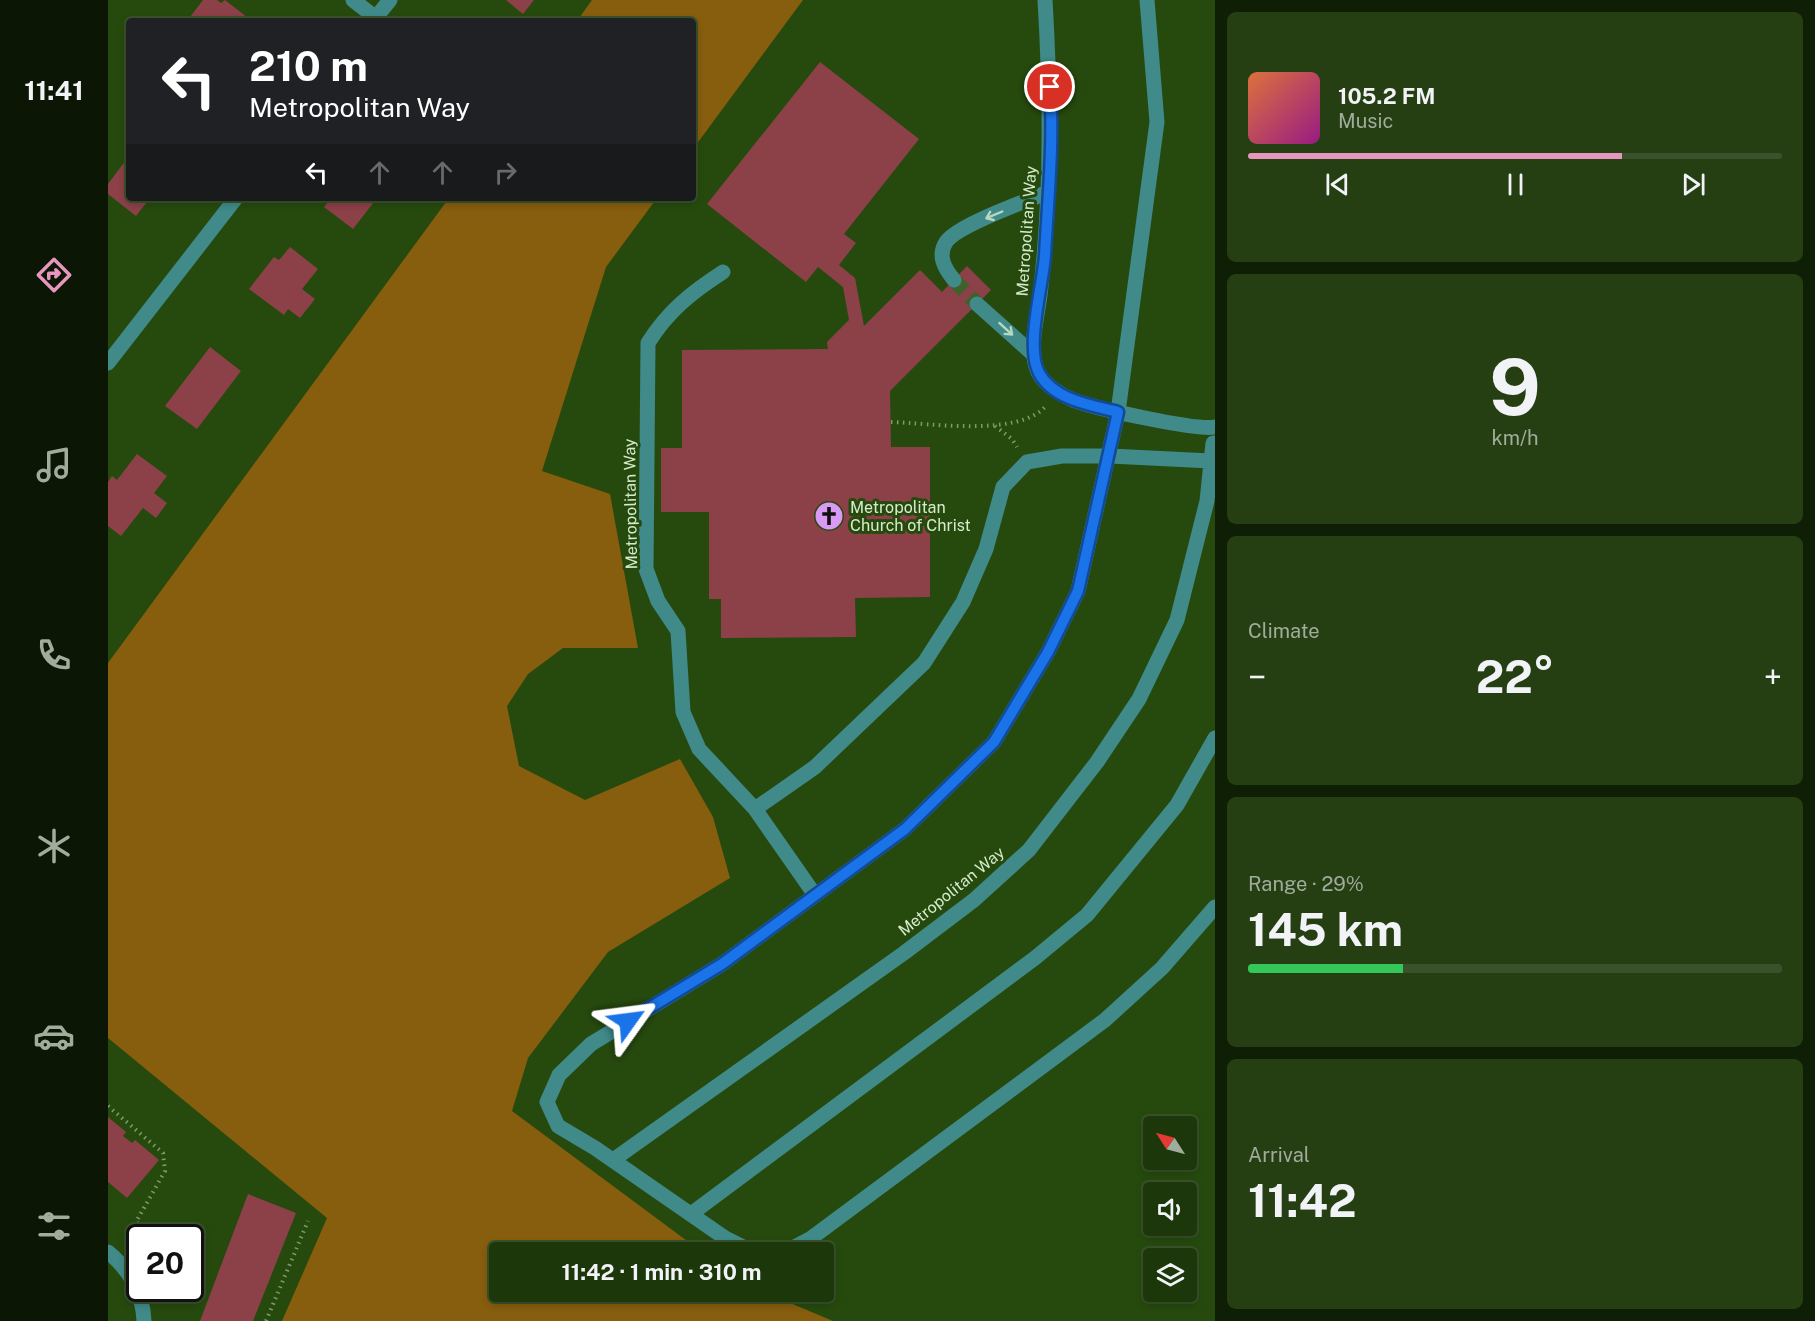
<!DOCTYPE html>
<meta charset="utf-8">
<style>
body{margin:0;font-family:"Public Sans",sans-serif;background:#253f13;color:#f1f3f6;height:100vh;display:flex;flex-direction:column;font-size:22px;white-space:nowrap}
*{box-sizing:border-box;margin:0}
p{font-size:20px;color:#a0ac9c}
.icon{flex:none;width:33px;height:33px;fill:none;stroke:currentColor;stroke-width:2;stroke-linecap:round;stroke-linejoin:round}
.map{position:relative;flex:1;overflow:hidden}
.details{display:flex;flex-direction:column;gap:12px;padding:12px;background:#0f1f06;width:600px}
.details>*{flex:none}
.banner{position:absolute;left:18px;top:18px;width:570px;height:183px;border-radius:6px;box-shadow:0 3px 9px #0003,0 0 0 2px #3a522b;background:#202124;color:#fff;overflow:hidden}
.needle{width:39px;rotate:306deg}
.controls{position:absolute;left:1035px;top:1116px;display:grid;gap:12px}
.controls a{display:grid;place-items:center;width:54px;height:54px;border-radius:6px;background:#1c380a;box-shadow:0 3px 9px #0003,0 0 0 2px #3a522b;font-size:30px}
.speed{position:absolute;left:18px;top:1224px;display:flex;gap:12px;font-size:30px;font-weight:700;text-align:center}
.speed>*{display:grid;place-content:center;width:78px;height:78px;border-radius:50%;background:#1c380a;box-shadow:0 3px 9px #0003,0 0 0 2px #3a522b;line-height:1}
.speed .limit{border:3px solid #111;border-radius:9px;background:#fff;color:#111}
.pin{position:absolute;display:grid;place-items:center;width:51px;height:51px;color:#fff;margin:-26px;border:3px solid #fff;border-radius:50%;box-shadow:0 2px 6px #0007}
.me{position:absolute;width:66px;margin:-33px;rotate:59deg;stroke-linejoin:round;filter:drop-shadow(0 0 4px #0008)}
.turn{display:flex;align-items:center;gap:21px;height:126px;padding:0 24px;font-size:27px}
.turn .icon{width:78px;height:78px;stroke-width:2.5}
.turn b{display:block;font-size:42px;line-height:51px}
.lanes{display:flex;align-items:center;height:57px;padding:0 24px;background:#0003;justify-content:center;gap:30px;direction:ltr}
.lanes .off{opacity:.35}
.big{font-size:45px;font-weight:700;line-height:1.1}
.details .card{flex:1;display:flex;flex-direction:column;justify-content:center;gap:9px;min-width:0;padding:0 21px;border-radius:9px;background:#253f13}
.details .dial{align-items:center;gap:0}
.dial b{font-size:78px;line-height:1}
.song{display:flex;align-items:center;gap:18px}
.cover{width:72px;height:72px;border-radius:9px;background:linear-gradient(135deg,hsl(20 70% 55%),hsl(310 70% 35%))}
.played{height:6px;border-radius:3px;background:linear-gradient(90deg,#e797bd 70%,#3a522b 70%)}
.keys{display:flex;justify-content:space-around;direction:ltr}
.heat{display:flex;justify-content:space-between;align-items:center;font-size:33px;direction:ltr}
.charge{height:9px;border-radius:4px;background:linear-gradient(90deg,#34c759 29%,#3a522b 0)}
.trip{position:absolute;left:381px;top:1242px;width:345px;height:60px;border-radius:6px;background:#1c380a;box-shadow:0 3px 9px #0003,0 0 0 2px #3a522b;font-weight:700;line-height:60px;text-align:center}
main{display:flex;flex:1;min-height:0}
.tabs{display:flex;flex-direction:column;width:108px;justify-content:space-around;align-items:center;background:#0b1604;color:#a0ac9c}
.tabs .icon{width:42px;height:42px}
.tabs .selected{color:#e797bd}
.tabs b{font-size:27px;color:#f1f3f6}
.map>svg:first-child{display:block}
.forest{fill:#875d0e}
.building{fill:#8c4048}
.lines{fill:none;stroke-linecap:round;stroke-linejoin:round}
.minor-tunnel{stroke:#40622a;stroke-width:15;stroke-dasharray:15 8;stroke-linecap:butt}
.path{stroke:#7e9b6d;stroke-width:4;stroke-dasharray:1.5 4.5;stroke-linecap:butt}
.minor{stroke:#408a8a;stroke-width:15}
.oneway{stroke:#b7d8be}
.route-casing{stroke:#114b97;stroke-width:15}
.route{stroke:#1a73e8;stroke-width:10}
.labels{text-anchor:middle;stroke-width:6;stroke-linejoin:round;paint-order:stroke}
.street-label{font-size:16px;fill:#d5ebcb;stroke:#264a0e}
.poi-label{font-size:16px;fill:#d5ebcb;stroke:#264a0e;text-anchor:start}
</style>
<main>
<nav class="tabs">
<b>11:41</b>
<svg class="icon selected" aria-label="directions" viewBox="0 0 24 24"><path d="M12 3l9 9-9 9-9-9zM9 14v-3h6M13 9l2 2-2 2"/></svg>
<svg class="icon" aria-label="music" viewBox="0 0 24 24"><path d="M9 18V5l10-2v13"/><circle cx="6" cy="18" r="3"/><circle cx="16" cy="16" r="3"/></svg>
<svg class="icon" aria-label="phone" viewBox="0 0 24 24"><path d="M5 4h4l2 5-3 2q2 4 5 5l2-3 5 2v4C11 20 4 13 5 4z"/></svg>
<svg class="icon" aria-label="climate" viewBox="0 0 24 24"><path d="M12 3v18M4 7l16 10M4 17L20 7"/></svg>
<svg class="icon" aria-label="car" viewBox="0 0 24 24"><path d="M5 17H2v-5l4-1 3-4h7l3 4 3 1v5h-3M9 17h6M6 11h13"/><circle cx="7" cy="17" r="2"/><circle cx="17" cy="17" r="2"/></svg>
<svg class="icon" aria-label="filters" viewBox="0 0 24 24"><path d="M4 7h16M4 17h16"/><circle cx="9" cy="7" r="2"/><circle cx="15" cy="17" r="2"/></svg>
</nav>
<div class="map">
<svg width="1107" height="1321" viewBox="0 0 1107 1321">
<rect width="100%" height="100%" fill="#264a0e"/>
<path class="forest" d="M484,0h211l-110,149v-128h-116z
M341,198h208l-51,69 -64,204 68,23 28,154h-75l-35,26 -21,32 12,60 66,34 95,-41 33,58 17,61 -122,74 -80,106 -16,53 190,141h-202v40h264l69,29h-551l45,-103 -219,-180v-375z"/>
<path class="building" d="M95,0h14l4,3 4,-3 27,21h-65z
M398,0h28l-11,14z
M712,62l99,77 -75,95 12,9 -17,22 16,13 9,48 56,-56 22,22 25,-26 24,24 -101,101 1,56h39v150l-75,1 1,39 -135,1v-39h-12v-87h-48v-64h21v-98l146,-1 -1,-7 22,-22 -6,-33 -25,-20 -12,15 -99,-78z
M21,156v42h21l-14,18 -28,-22v-10z
M223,198h46l-24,31 -29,-22z
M182,247l28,22 -16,20 13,10 -15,19 -12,-9 -4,6 -35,-26 25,-32 5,3z
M102,347l31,24 -44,58 -32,-23z
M29,454l30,22 -13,17 13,10 -11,15 -13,-10 -22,28 -13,-10v-44l4,-6 5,4z
M0,1117l18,15 -3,4 9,7 3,-3 24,20 -32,38 -19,-16z
M140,1194l48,19 -43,108h-53z"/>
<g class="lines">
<path class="minor-tunnel" d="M846,280l23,24"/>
<path class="path" d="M783,422c38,1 126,15 154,-15
M887,426l17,13 5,8
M0,1106l55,47 2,18 -29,51 18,16
M158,1321l42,-100"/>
<path class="minor" d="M245,0l23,18
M937,0c6,99 7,197 -5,295 -3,23 -12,55 -2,77 7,14 22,22 35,28 20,8 125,31 142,27
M265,21l17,-21
M615,272c-31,20 -55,39 -75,71l-2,226 12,32 20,30 5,81 16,37 56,60
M846,280c-9,-11 -17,-24 -8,-38 11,-17 81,-41 102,-50
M869,304l57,51
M0,363l128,-165
M707,895l-60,-86 60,-42 109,-104 39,-61 23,-53 17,-62 24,-25 35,-6h48l101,5
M505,1160l291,-207 70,-53 55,-50 68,-88 42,-63 38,-79 30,-119 6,-58
M583,1214l344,-256 52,-43 90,-110 38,-67
M0,1252c21,17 35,41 36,69
M645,1252l-28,-14 -130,-90 -37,-22 -11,-24 12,-27 32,-31 131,-80 183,-135 89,-87 54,-90 30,-61 40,-179 39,-290 -10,-122
M677,1252l25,-13 295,-219 57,-52 53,-61"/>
</g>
<defs><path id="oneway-shaft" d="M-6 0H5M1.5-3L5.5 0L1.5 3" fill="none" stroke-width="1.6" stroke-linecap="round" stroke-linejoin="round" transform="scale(1.5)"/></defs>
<g class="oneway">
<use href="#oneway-shaft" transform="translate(886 215) rotate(157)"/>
<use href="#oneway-shaft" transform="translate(898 329) rotate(42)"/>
</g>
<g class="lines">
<g class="route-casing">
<path id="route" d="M520,1021l94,-57 183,-135 89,-87 54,-90 30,-61 40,-179c-28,-7 -64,-12 -79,-39 -14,-26 4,-88 6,-118 3,-55 9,-113 5,-168"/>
</g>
<use href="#route" class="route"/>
</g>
<defs>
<g id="church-disc" transform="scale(1.5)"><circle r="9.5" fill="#db99f6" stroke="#264a0e"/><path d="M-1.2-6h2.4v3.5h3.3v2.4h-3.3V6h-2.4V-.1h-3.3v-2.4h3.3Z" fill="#111"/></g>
</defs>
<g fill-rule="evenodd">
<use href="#church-disc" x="721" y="516"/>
</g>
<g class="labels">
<g class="street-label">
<text transform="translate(918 231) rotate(-86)" y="6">Metropolitan Way</text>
<text transform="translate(522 504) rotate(-91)" y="6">Metropolitan Way</text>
<text transform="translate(843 891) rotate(-39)" y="6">Metropolitan Way</text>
</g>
<g class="poi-label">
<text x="742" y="513">Metropolitan<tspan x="742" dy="18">Church of Christ</tspan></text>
</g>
</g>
</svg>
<div class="controls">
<a><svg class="needle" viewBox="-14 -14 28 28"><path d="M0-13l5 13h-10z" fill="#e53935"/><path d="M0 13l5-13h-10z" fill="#a0ac9c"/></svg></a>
<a><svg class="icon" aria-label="sound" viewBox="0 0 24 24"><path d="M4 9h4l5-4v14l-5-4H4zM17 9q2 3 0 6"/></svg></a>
<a><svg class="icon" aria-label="layers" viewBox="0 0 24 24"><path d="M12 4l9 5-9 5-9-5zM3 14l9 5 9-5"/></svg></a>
</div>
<div class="speed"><div class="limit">20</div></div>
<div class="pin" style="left:942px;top:87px;background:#d93025"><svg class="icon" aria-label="arrive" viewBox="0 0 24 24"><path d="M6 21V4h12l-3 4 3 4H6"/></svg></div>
<svg class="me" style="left:520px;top:1021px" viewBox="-20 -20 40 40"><path d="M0-17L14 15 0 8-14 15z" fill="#1a73e8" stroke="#fff" stroke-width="4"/></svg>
<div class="trip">11:42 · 1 min · 310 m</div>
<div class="banner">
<div class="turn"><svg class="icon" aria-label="left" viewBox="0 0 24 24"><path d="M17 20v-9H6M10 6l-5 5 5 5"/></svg><div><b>210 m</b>Metropolitan Way</div></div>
<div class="lanes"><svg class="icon" aria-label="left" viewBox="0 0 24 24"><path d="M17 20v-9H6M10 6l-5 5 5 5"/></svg><svg class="icon off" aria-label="ahead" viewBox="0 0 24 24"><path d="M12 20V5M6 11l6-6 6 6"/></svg><svg class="icon off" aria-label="ahead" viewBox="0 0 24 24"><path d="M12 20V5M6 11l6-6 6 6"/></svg><svg class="icon off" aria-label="right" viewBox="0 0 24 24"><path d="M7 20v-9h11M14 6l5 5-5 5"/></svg></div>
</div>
</div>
<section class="details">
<div class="card">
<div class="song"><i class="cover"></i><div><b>105.2 FM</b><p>Music</p></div></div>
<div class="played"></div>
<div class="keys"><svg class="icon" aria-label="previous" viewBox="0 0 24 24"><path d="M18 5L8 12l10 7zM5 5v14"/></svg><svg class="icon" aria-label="pause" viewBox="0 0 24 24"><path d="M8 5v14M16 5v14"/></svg><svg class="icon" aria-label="next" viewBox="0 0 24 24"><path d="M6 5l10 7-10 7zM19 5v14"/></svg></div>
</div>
<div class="card dial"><b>9</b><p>km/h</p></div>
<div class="card"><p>Climate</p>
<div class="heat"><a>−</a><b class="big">22°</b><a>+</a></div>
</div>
<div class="card"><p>Range · 29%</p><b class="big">145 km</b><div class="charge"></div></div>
<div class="card"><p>Arrival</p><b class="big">11:42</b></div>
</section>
</main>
